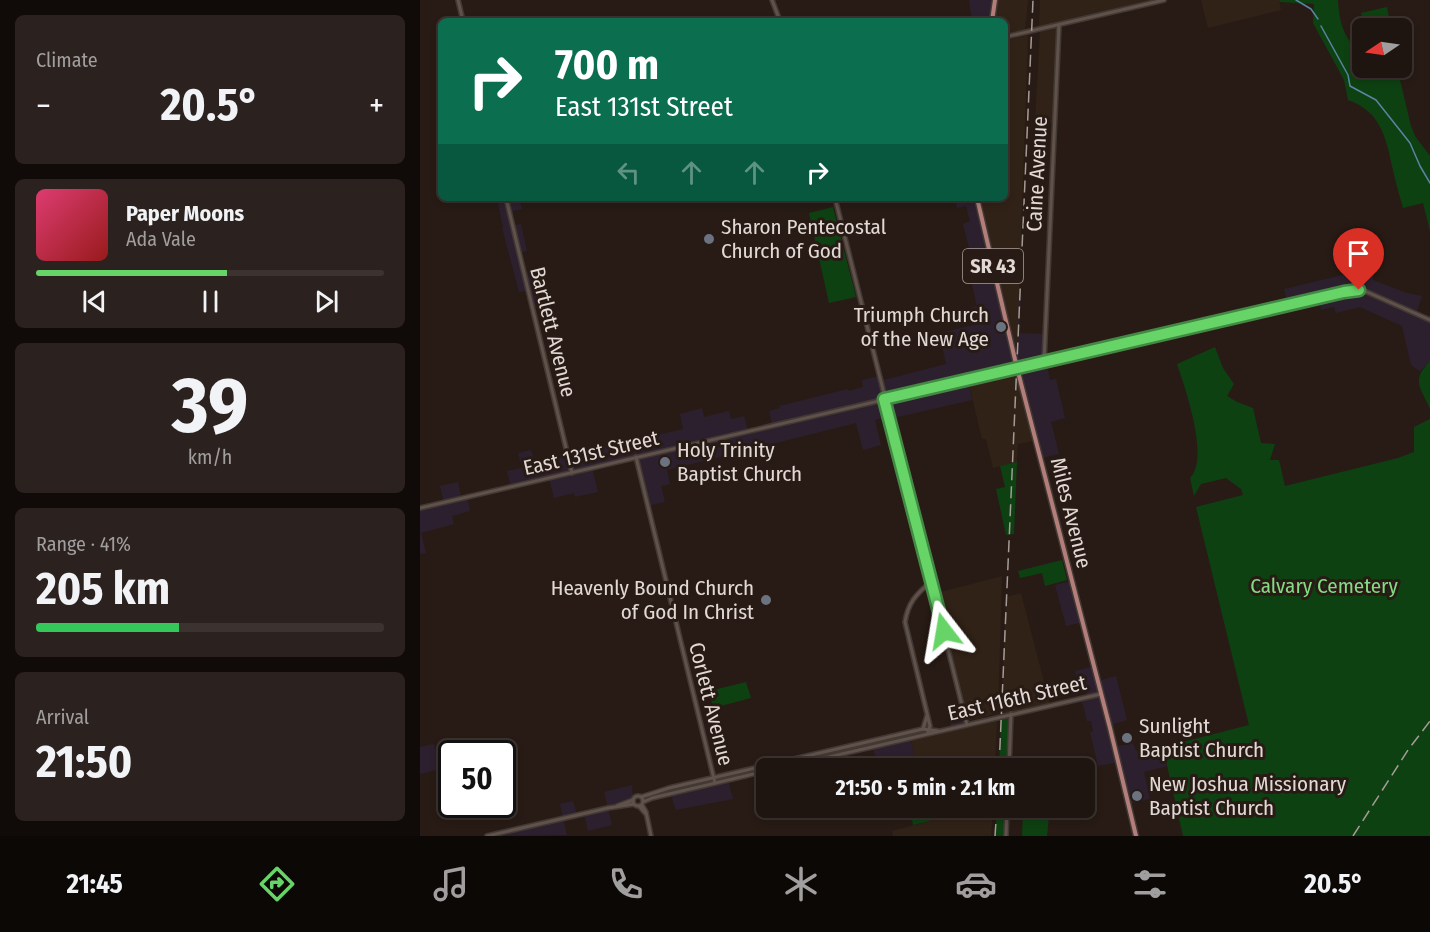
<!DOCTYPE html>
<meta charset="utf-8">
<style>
body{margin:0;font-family:"Fira Sans Condensed",sans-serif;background:#2b211e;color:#f1f3f6;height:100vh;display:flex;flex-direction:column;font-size:22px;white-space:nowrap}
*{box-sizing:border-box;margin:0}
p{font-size:20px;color:#a19e9f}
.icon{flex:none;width:33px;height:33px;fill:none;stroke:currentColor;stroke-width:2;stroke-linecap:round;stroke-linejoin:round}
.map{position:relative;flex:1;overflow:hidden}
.drawer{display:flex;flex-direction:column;gap:15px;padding:15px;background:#100b09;width:420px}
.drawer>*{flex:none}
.hud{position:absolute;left:18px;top:18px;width:570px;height:183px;border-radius:9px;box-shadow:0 3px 9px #0003,0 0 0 2px #3c3330;background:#0b6e4f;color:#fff;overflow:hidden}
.needle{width:39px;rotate:257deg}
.fabs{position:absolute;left:932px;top:18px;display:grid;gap:12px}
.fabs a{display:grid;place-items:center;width:60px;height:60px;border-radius:9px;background:#1e1410;box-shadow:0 3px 9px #0003,0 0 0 2px #3c3330;font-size:30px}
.speed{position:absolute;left:18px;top:740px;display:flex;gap:12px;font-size:30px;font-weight:700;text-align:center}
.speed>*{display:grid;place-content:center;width:78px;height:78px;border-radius:50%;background:#1e1410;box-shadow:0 3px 9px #0003,0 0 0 2px #3c3330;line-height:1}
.speed .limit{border:3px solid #111;border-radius:9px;background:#fff;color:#111}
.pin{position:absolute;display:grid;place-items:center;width:51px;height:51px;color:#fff;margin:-62px -26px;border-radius:50% 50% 50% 0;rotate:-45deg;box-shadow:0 0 6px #0007}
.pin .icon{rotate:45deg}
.me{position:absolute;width:66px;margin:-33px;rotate:346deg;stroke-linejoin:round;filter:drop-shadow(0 0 4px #0008)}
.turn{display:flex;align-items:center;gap:21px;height:126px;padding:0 18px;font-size:27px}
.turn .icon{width:78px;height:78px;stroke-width:2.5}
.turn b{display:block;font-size:42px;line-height:51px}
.lanes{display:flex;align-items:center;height:57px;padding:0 18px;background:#0003;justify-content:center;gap:30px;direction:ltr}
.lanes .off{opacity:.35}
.big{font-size:45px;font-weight:700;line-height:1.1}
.drawer .tile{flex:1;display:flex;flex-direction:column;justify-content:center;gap:9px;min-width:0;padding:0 21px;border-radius:9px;background:#2b211e}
.drawer .dial{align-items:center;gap:0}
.dial b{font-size:78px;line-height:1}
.song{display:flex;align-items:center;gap:18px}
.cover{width:72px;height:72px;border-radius:9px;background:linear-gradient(135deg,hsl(340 70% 55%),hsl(0 70% 35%))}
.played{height:6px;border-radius:3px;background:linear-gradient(90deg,#66d467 55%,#3c3330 55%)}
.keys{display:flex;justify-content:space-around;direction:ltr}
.heat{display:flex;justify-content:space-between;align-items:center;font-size:33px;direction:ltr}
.charge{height:9px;border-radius:4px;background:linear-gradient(90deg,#34c759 41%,#3c3330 0)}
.trip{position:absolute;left:336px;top:758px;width:339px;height:60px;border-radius:9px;background:#1e1410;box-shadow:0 3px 9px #0003,0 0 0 2px #3c3330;font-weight:700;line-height:60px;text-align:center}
.dock{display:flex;height:96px;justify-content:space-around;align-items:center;background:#0c0806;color:#a19e9f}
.dock .icon{width:42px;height:42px}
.dock .on{color:#66d467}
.dock b{font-size:27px;color:#f1f3f6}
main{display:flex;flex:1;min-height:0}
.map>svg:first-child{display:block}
.commercial{fill:#2d202e}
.industrial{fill:#312217}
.green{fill:#0e4112}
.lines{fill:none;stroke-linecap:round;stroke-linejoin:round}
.stream{stroke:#5985a2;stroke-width:1.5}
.tertiary-casing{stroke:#423935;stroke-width:6}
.secondary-casing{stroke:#423935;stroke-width:6}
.primary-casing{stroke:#423935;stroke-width:7}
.tertiary{stroke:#60514a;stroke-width:3}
.secondary{stroke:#60514a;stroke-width:3}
.primary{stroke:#b37d7a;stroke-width:4}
.rail{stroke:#a69c97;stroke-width:1.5;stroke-dasharray:12 6;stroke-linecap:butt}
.route-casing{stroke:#428a43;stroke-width:15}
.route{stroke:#66d467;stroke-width:10}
.worship-dot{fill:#6b7280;stroke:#281b15;stroke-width:2}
.labels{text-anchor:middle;stroke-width:6;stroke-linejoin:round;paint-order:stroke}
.shield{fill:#281b15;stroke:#aaa09b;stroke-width:1.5}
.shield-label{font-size:20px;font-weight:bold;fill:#e2d9d5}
.street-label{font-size:21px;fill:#e2d9d5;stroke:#281b15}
.poi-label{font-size:21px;fill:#e2d9d5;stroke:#281b15;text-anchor:start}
.park-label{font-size:21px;fill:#83dc83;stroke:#281b15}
</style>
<main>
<section class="drawer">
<div class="tile"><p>Climate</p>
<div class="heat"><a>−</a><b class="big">20.5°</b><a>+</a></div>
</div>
<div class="tile">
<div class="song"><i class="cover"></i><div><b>Paper Moons</b><p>Ada Vale</p></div></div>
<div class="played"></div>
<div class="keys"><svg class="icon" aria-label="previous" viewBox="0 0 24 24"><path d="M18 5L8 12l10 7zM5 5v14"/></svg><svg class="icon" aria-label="pause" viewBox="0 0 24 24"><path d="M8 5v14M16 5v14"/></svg><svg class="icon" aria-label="next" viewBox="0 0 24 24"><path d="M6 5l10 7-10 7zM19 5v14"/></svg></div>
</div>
<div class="tile dial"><b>39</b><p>km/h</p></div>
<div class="tile"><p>Range · 41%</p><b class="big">205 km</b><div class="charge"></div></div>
<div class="tile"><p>Arrival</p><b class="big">21:50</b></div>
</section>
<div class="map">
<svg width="1010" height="836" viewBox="0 0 1010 836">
<rect width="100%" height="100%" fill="#281b15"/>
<path class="commercial" d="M549,0h26l-3,21h-20z
M87,198h12l3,11 -12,3 2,14 9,-2 6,27 -8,2 4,19 14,-3 7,36 -12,3 -5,-17 -8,1 -17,-64 1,-1 -6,-27z
M535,198h22l25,101 19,-5 -2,39 26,1 -1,27h2l4,19 6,-1 9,39 -14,4 8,32 -18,4 -16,-65 -57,-13 4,20 -83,19 -1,-3 -13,4 6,25 -18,5 -7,-27 -189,47 3,14 -9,2 4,16 -17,4 -12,-49 -44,11 6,24 -23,5 -1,-4 -20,5 -5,-20 -38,9 -4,-16 15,-3 -4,-15 13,-3 4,13 148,-34 -3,-15 22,-6 2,9 25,-6 2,8 13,-3 4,15 24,-6 -3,-14 11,-3 -1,-2 69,-17 1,2 14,-4 -1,-7 17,-4 1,5 66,-17 -7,-31 36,-8 -4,-17 6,-2 -11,-48 5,-2 -8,-32 7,-3 -4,-15 -9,2z
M953,274v6l34,13 15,3 -6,18 14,6v41l-10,10 -9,-6 -9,-39 -42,-19 -24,6 -2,-6 -13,3 -3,-12 -30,7 -4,-16 59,-14z
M38,482l3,16 6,-1 3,14 -18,5 2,8 -33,9 5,20 -6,1v-46l24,-6 -4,-16z
M652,581l11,41 -17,4 -11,-41z
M674,666l4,15 18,-5 11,44 -17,5 5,22 18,-4 3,8 26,-6 5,21 -23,6 6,27 -21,5 -10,-42 -21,4 -8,-34 3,-1 -2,-10h-4l-6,-23 6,-2 -4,-17 -6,1 -2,-9z
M542,708l5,17 -16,4 -3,-16z
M490,738l8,30h-40l-5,-21z
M14,744l6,25 -20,5v-27z
M308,780l5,19 -57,11 -2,-5 -3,-11z
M212,785l1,15 -25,8 4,17 -24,6 -4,-17 24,-6 -4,-16z
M153,801l4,14 -14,4 4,16 -80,1 76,-18 -3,-14z"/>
<path class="industrial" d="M577,0h31l-3,30 -20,5v-14h-10z
M620,0h113l-114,27z
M781,0h78l2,10 -73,18z
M639,25l-5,98 -19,-1 5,-93z
M608,35l-11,318 -37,-155h25v-157z
M597,368l20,72 -19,4 -1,18 -24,6 -7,-29h-4l-14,-59z
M582,576l-4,137 -31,8 -30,-128z
M601,593l29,112 -49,12 5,-120z
M577,721l-2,47h-77l-7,-27z
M507,807h66l-2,29h-98l-1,-5 38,-10z"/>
<path class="green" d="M859,0h59c1,20 5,41 24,51v17h23l5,6 10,6 11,46 4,10 15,20v75l-7,-28 -20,5c-4,-14 -8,-28 -11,-42 -6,-29 -12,-55 -44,-66l-4,-20 -31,-57 1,-19 -34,-2z
M967,7l4,21h-26l-4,-15z
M413,207l23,90 -27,6 -20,-90z
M795,347l8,21 11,16 -7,12 10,6 16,6 8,35 14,1 -5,16h9l6,26 113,-28 16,-6v-25l16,-8v417h-247l-20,-89 86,-22 -53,-218 47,-12 -2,-6 -15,-11 -25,6 -7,12 -4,-18c20,-20 -5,-90 -13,-114z
M1010,361v48c-10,-23 -19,-28 0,-48z
M597,462l-3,72 -8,1 -10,-46 9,-2 -5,-21z
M642,560l5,20 -22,6 -3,-13 -22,5 -2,-7z
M326,682l5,16 -38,10 -4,-17z
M591,714l-2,54h-10l2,-51z
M489,807h18l3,14 -17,4z
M577,807h10l-1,29h-11z
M603,807h27l-3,29h-25z"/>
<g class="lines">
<path class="stream" d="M876,0l15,9 7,10
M901,26l27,49 2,11 26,14 34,43 10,23 10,17"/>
<g class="tertiary-casing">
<path id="tertiary" d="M38,0l5,21
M585,37l159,-37
M86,198l66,275
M624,362l15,-337
M216,457l79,326
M0,508l934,-218 13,2 63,28
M503,729l4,-13
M508,732l2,-6 -25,-104c3,-19 11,-28 26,-40
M222,805l4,7 5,24
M219,806l7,8"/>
</g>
<g class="secondary-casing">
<path id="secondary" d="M352,0l8,21
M415,198l132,527
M361,768l320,-74
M589,768l2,-54
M213 801a5 5 0 1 1 10 0a5 5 0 1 1-10 0Z
M221,797l28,-9 254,-59 15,2
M223,802l9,-4 114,-27
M197,806l16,-6
M67,836l121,-28 26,-4
M586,836l1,-29"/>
</g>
<g class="primary-casing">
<path id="primary" d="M572,21l3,-21
M557,198l40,170 93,360 26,108"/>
</g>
<use href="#tertiary" class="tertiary"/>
<use href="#secondary" class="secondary"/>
<use href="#primary" class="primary"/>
<path class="rail" d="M579,768l34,-768
M575,836l2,-29
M933,836l55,-86 22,-29"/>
</g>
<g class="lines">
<g class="route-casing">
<path id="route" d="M524,631l-60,-232 460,-107 15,-2"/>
</g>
<use href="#route" class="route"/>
</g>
<g class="worship-dot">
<circle cx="289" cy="239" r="6"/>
<circle cx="581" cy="327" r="6"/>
<circle cx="245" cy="462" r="6"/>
<circle cx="346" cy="600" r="6"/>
<circle cx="707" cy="738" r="6"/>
<circle cx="717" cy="796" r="6"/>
</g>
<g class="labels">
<rect class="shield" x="543" y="249" width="60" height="34" rx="4.5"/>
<g class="shield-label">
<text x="573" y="273">SR 43</text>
</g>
<g class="street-label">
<text transform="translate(617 174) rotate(-87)" y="7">Caine Avenue</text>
<text transform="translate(133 332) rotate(76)" y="7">Bartlett Avenue</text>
<text transform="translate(171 453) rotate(-13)" y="7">East 131st Street</text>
<text transform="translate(651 513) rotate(76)" y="7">Miles Avenue</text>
<text transform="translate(597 698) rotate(-13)" y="7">East 116th Street</text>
<text transform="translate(291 704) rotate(76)" y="7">Corlett Avenue</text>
</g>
<g class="poi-label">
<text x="301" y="234">Sharon Pentecostal<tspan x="301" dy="24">Church of God</tspan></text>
<text x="569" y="322" text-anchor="end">Triumph Church<tspan x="569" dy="24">of the New Age</tspan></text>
<text x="257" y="457">Holy Trinity<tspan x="257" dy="24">Baptist Church</tspan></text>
<text x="334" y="595" text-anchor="end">Heavenly Bound Church<tspan x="334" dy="24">of God In Christ</tspan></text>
<text x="719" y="733">Sunlight<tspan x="719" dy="24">Baptist Church</tspan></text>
<text x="729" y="791">New Joshua Missionary<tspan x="729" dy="24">Baptist Church</tspan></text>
</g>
<g class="park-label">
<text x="904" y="593">Calvary Cemetery</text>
</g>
</g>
</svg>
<div class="fabs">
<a><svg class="needle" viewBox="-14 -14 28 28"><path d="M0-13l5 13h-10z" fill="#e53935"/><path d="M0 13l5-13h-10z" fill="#a19e9f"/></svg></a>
</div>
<div class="speed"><div class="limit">50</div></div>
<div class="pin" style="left:939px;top:290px;background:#d93025"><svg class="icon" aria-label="arrive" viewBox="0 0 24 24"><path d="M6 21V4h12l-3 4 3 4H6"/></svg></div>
<svg class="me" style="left:524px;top:631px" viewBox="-20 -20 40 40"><path d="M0-17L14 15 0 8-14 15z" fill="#66d467" stroke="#fff" stroke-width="4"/></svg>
<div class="trip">21:50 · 5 min · 2.1 km</div>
<div class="hud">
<div class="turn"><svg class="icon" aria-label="right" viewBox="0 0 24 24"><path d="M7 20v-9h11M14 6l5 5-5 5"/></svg><div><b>700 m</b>East 131st Street</div></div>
<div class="lanes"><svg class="icon off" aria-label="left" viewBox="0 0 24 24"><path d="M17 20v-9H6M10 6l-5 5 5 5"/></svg><svg class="icon off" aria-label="ahead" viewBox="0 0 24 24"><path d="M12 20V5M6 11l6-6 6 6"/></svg><svg class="icon off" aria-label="ahead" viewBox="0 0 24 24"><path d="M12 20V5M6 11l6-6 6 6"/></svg><svg class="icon" aria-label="right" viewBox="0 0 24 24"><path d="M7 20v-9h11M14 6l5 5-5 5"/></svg></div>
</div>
</div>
</main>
<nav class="dock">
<b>21:45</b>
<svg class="icon on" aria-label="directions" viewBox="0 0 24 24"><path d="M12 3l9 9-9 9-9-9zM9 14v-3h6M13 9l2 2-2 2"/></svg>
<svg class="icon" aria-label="music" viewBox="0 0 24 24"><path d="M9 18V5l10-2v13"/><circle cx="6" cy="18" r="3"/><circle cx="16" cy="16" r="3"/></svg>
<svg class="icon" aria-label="phone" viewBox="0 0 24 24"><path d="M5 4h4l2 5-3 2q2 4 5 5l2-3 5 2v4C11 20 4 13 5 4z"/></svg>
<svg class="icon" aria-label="climate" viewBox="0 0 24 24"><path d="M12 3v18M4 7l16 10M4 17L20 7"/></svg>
<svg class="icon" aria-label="car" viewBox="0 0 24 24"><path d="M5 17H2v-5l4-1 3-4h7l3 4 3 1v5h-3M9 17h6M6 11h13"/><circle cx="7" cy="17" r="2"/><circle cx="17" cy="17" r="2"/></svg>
<svg class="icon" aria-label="filters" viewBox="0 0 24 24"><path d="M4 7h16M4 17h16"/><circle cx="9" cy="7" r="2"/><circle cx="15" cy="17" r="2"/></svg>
<b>20.5°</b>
</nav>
